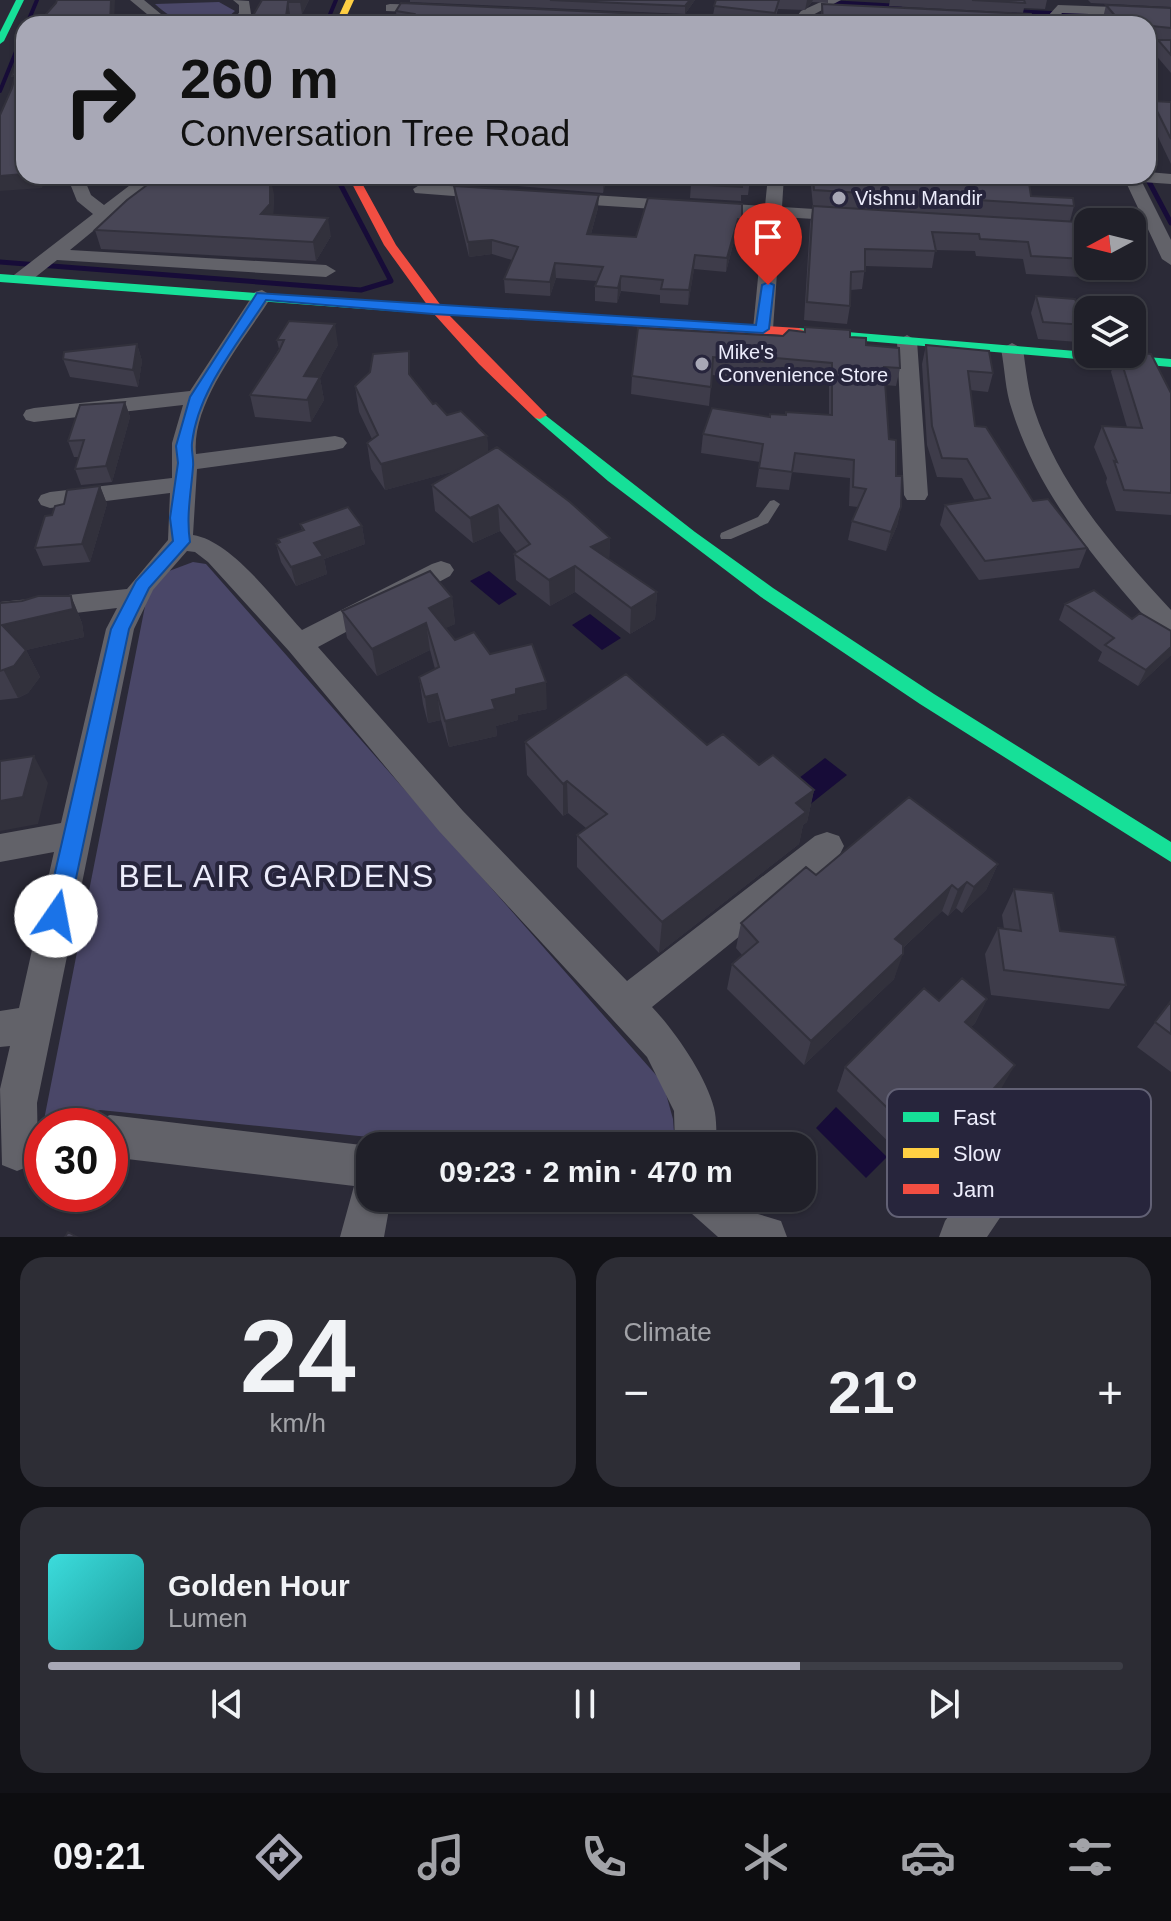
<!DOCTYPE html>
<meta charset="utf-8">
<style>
body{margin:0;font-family:Arial,sans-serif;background:#2d2d35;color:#f1f3f6;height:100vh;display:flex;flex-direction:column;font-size:30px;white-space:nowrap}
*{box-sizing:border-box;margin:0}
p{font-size:26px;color:#a2a3a8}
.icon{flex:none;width:44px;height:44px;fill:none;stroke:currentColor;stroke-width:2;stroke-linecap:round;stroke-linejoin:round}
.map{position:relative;height:1237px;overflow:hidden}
.details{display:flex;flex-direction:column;gap:20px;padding:20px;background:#121217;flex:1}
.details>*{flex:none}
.guide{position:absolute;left:16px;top:16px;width:1140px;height:168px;border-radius:24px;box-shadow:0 2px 6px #0004,0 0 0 2px #3d3e46;background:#a8a8b6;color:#111;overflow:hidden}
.needle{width:52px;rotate:263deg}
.buttons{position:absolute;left:1074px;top:208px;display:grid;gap:16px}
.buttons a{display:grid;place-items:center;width:72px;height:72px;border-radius:16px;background:#202029;box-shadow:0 2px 6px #0004,0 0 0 2px #3d3e46;font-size:40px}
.speed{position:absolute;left:24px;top:1108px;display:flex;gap:16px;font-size:40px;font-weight:700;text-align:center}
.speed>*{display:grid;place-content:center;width:104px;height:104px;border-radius:50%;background:#202029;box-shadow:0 2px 6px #0004,0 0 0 2px #3d3e46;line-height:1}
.speed .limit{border:12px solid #d22;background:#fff;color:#111}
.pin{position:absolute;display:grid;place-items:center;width:68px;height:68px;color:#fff;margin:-82px -34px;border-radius:50% 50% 50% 0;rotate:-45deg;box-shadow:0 0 8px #0007}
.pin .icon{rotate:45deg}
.me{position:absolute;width:88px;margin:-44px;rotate:12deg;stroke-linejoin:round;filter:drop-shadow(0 0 6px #0008)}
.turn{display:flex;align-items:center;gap:28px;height:168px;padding:0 32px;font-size:36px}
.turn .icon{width:104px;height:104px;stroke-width:2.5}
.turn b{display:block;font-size:56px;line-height:68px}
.big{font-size:60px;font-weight:600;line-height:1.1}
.details .tile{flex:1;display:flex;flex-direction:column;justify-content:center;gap:12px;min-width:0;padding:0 28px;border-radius:24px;background:#2d2d35}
.details .dial{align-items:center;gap:0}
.dial b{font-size:104px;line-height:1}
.song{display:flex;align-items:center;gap:24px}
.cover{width:96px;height:96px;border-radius:12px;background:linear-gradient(135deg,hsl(180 70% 55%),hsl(180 70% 35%))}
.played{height:8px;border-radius:4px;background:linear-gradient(90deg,#a8a8b6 70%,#3d3e46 70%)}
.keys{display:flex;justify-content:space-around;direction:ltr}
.heat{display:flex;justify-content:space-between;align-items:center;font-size:44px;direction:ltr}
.details .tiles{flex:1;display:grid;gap:20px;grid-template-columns:1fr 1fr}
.tile:last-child{grid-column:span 2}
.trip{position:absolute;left:356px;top:1132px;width:460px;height:80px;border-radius:24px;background:#202029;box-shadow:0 2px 6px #0004,0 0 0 2px #3d3e46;font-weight:600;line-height:80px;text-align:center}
.menu{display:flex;height:128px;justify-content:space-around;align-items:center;background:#0d0d10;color:#a2a3a8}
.menu .icon{width:56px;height:56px}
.menu .selected{color:#a8a8b6}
.menu b{font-size:36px;color:#f1f3f6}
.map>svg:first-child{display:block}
.green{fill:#4a4768}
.water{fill:#170c38}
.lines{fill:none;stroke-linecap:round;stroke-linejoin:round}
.stream-far1{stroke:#170c38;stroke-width:4}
.stream{stroke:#170c38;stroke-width:5}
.lane{fill:#626269;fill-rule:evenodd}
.street{fill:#626269;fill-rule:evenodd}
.fast{fill:#16e098;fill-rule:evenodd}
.slow{fill:#ffcf43;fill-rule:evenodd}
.jam{fill:#f24e42;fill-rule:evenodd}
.wall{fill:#3e3c4a}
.shaded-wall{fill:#32313c}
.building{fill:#484656;stroke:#32313c;stroke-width:2}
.route{fill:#1a73e8;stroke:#114b97;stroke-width:2}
.poi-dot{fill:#a8a8b6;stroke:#27253c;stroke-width:3}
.labels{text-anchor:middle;stroke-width:8;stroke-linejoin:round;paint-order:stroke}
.far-poi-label{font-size:20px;fill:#ececfb;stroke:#27253c;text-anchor:start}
.near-neighbourhood-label{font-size:32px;letter-spacing:2px;fill:#ececfb;stroke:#27253c}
.key{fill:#27253c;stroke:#626175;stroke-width:2}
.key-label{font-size:22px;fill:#ececfb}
</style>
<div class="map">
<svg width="1171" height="1237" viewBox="0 0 1171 1237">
<rect width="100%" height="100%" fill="#2b2a37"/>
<path class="green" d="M219,2l16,9 -15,13c-28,0 -44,0 -65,-20z
M193,562l13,2 457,519 10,36 2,27h-216l-359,-36 -57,15 104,-529 22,-25z"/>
<path class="water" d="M489,571l28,23 -18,11 -29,-24z
M590,614l31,24 -19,12 -30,-25z
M825,758l22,17 -39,31 -22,-18z
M836,1107l51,50 -21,21 -50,-50z"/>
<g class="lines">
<path class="stream-far1" d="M829,2l71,4
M1013,11l98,5
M27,24l10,-24
M326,24l10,-24
M0,91l24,-59"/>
<path class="stream" d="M1146,176l25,47
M0,262l361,28 30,-9 -55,-105"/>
<path class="lane" d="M774,500l6,4 -12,19 -37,16h-10l-1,-3 1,-3 37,-16 12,-16z"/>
<path class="street" d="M130,0h14l29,24h-14z
M233,0l16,1 2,13 -12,10h-14l14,-11v-8z
M825,0h16l-32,17 -5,7h-13l10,-13z
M390,4l47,1 6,4 -6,4 -51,-2v-6z
M1058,5l113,4v8l-109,-4 -3,4 2,7 -66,-2 -6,-4 6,-4 52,3z
M626,14l121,6 6,4 -131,-3 -2,-3z
M1148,42l23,1v8l-23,-1z
M1148,172l23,2v10l-29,-2 29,58v25l-9,-6 -39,-83h25z
M67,176h16l8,19 13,10 38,-29h18l-90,74 256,15 10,6 -10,6 -269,-17 -29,23h-14l-3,-4 3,-4 79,-61 -16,-13z
M768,176h16l-2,31 65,4 9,5 -9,5 -66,-4 -8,112 -10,6 -10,-6 11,-113 -203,-13 -9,-5 9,-5 204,13z
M421,184l71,5 9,5 -9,5 -77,-6 -2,-4z
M1040,224l48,3v10l-54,-4 -3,-4 3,-4z
M262,290l10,6c-27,43 -81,105 -76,158l139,-18 8,2 4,5 -4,5 -8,2 -138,19 -4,66c39,6 82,66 109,95l130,-66 9,-3 9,3 4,6 -4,6 -132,71 145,164 164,170 188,-145 12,-4 12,4 5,10 -5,10 -187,151c23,24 54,69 62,101 3,12 2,26 3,38h-42l-1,-35 -27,-54 -208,-226 -150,-180 -81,-89 -13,-10 -8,-1 -34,39 -19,39 -97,474 1,47 -6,15 -15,6 -15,-6 -2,-76 10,-43 -10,1v-36l19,-3 35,-156 -54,10v-28l61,-11 45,-194 11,-21 -117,14v-20l127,-13 41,-49 2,-47 -120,15 -9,-3 -3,-5 3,-5 9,-3 122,-14v-35l11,-38 -149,17 -8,-2 -3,-5 3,-5 8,-2 156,-17 65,-99z
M907,335l10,6 11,154 -3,5h-18l-3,-5 -7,-154z
M1012,343l11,6c3,20 5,41 11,60 26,79 82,141 137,201v28l-10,-3c-59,-67 -122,-138 -149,-225 -7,-20 -7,-41 -11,-61z
M1049,1090l14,6 6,14 -6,14 -76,113h-48l6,-16 90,-125z
M110,1115l260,31v52h21l-7,39h-44l14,-51 -244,-29v-31h-16l1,-5z
M685,1198h54l19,16 23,7 6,16h-69l-27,-24z"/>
<path class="fast" d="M16,0h8l-20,41 -4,3v-12z
M0,274l418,31 6,4 -6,4 -418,-31z
M799,328l372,31v8l-377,-32 -2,-3z
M540,411l155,121 78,56 161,106 237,148v20l-251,-158 -159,-107 -153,-116 -73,-63v-6z"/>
<path class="slow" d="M346,0h8l-11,24h-8z"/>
<path class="jam" d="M348,176h10l38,69 46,62 357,21 7,4 -7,4 -350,-21 98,100 -7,4 -5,-1 -56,-54 -45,-50 -21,-2v-6h15l-44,-61z"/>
</g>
<path class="wall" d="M262,0h47l-7,14h-12l-1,10h-41z
M410,0h285l-10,14 -275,-12z
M716,0h112v3l-16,-1 -7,8 -27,-1 -4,14 -61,-8z
M890,0h157l-2,9 -21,-1 -1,5 -134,-7z
M1088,0h83v7l-80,-4z
M822,4l213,20h-215z
M1106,5l65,3v65l-17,-20 4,-13h9l-19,-1v-15h-40l-5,-6z
M396,11l270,4 -1,9h-258l-10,-1z
M1152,101l19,1v62l-23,-48z
M394,176h224l-4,10 -9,-1 -2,8z
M693,176h63l-1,3h-5l-2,16h-7v6l-51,-3 1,-14z
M810,176h218l3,20 43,10 -4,15 15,38 -6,18 -53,-3 -3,-15 -47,-3 -1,-5 -40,-1 -3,18 -67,-2 -3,23 -11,1 -1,16 -3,18 -43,-4 6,-97 3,-17z
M454,186l144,22 -7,26 45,3 12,-39 94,21 -1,14h-5l-10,39 -32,-3 -6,36 -28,-2v-8l-39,-4 -4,12 -22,-2v-15l2,-5 -41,-3 -6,18 -45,-3 -1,-14 8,-19 -20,-6 -23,3 -14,-58z
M274,194l-1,21 58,21 -15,25 -215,-12 -6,-19z
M1036,296l48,29 -6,17 -40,-3 -7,-26z
M783,336l67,1 16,8 34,23 -4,18 -11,-1 4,54 12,68 -4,19 -11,25 -38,-11 4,-19 6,-14 -9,-1 1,-28 -58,-6 -3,18 -33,-3 4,-25 -59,-9 2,-19 67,-17 15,-2 44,-1v-33l-66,-6v5l-51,-5 -3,31 -78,-12 1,-18z
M277,340l61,5 -18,33 4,22 -13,22 -56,-5 -5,-22 29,-46z
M137,344l5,17 -4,26 -68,-10 -7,-18z
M926,345l67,28 -5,19 -18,-2 5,36 58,75 54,47 -8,20 -100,12 -39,-55 5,-20 30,-4 -13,-23 -25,-1 -10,-32 -5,-81z
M1118,354h14l39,39v122l-55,-4 -10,-29 1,-4 -13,-31 8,-21 25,1 -16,-55z
M412,377l21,27 14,11 40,21 1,16 122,86 -1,22 48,32 -2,27 -25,15 -55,-42 -25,14 -34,-26 -2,-26 3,-2 -17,-21 -27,12 -38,-32 -3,-26 23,-14 -70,19 -14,-21 -4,-26 5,-4 -13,-27 -4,-26z
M125,402l5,15 -18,65 -31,3 -6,-16 4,-12h-5l-6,-16z
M100,486l7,18 -17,58 -47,4 -8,-18 17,-33 12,-11z
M300,524l62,2 3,18 -41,15 3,15 -31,12 -15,-24 -5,-18 3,-1 -1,-4 24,-9z
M71,596l11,27 2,14 -58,13 14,27 -12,16 -10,5 -18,2v-97z
M452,597l3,27 -10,4 10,12 35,14 57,55 -29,6v5l-22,6 1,10 -48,11 -8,-27 -13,3 -5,-19 -4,-27 16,-8 -5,-19 -53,26 -30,-38 -5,-27z
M1065,604l67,15 39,12v24l-33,31 -40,-25 4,-9 -43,-32z
M525,742l182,3 52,20 55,25 -7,32 -4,3 -4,19 -140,109 -82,-86v-32l9,-7 -18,-15 -5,3 -36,-41z
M998,864l-12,26 -24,23 -6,-5 -8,8 -6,-5 -39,37 -9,31 -90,86 -77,-76 5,-25 10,-9 -6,-7 5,-25 75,-48z
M1014,889l46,42 66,54 -17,24 -118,-14 -6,-41 13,-26 6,1 -2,-14z
M987,999l-12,24 -4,4 30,62 -78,87 -86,-85 8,-24 94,-66z
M1171,1001v71l-34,-25z"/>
<path class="shaded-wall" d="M111,0h4l-1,24h-4z
M301,0h8l-7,14 -2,-12z
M690,0h5l-10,14v-8z
M807,0h6l-1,2 -7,8z
M288,2l2,12 -1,10h-4z
M24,174v2h22l-4,12 -42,3v-15z
M270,176l4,18 -1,29 -12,-9z
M604,176h1v9l-2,8z
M599,195l-1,13 -11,40v-14z
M328,218l3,18 -15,25 -3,-19z
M738,219l-2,14 -10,39 1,-14z
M492,240v14l-23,3 -1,-15z
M695,255l-1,14 -6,36 1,-15z
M555,263l1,15 -6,18v-14z
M621,276v15l-4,12 1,-15z
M335,324l3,21 -18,33 4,22 -13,22 -7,-46z
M137,344l5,17 -4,26 -5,-17z
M125,402l5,15 -18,65 -6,-16z
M487,436l2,26 -104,28 -4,-26z
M100,486l7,18 -17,58 -8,-18z
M498,505l2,26 -27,12 -3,-25z
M901,507l-4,19 -11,25 5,-19z
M362,526l3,18 -41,15 3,15 -31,12 -5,-19 23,-24z
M610,538l-1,26 -18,-17z
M575,566v26l-25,14 -1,-26z
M657,592l-2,27 -25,15 1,-26z
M71,596l11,27 2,14 -58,13 14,27 -12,16 -10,5 -14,-27 -2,-46z
M452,597l3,27 -23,11 -3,-27z
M426,623l4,27 -53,26 -5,-27z
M1171,647v8l-33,31 8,-16z
M546,682l1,27 -29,6v5l-22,6 1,10 -48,11 -4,-26 71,-32z
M437,694l4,26 -13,3 -3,-26z
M34,756l14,27 -10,41 -38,7v-30z
M567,781l1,32 -5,3v-32z
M814,790l-7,32 -4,3 -4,19 -140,109 3,-31 134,-119z
M998,864l-12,26 -24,23 12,-26z
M967,882l-11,26 -8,8 10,-26z
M952,885l-10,26 -56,53 9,-25z
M903,954l-9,25 -90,86 7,-24z
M987,999l-12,24 -22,23 12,-24z
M1015,1065l-14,24 -78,87 12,-22z"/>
<path class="building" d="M57,0h54l-1,24h-75v-1l4,-1 17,-19z
M262,0h39l-1,2h-12l-3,22h-37z
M550,0h140l-5,6z
M716,0h63l-4,13 -61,-7z
M972,0h52l1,3z
M401,3l265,12 -4,9h-241l2,-3 -15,-1 6,-6 -18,-3z
M822,4l209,10 4,10h-212z
M1106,5l65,3v20l-19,-2 -3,4 -1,-6h-26z
M711,15h44l-1,9h-45z
M1158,40h13v15z
M24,43v131l-24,2v-61l12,-27 3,-12h-3l8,-25z
M1152,101l19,1v37z
M159,176h111v28l-9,10 67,4 -15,24 -218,-12 32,-30z
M566,176h38l-1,3z
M693,176h57l-1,5h-7v6l-51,-3z
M813,176h215l3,20 42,2 1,8 -260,-16z
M454,186l145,9 -12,39 49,3 12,-39 94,6v15h-4l-11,39 -32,-3 -6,35 -28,-1 2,-9 -42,-4 -3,12 -23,-2 8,-19 -48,-4 -5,19 -46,-3 14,-32 -26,-7 -24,2z
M813,206l265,16 7,37 -54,-3 -3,-14 -48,-3 -1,-5 -47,-2 4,19 -71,-2v22l-14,1 -1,34 -43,-4z
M1036,296l39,3 9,26 -41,-3z
M289,321l46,3 -31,52 16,1 -13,23 -57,-5 29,-44 5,-11h-7z
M805,327l45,3v7l16,1v7l33,3 1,20 -16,-1 5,72 7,1v36h6l-1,31 -10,25 -39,-11 14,-32 -13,-2 1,-27 -59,-7 -3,19 -33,-4 4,-24 -60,-10 9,-26 58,9v-3l16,1v-3l46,3v-52l-67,-6v5l-52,-5 -2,30 -79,-11 6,-48 145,8 6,-6 16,2z
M137,344l-4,26 -70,-11 1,-7z
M926,345l63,6 4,22 -25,-2 7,55 11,1 47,74 15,-2 39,49 -102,13 -40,-56 45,-7 -23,-39 -25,-1 -10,-32z
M409,351v23l24,30 3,-1 11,12 14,-4 26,25 -106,28 -14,-21 11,-8 -23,-49 15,-14 3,-18z
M1132,352l19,2 20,39v100l-47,-3 -10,-29 3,1 -15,-36 40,2 -23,-74h13z
M125,402l-19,64 -31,3 9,-29 -16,1 12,-36z
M497,447l73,55 40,36 -19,9 66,45 -26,16 -56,-42 -26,14 -35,-26 16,-10 -32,-39 -28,13 -38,-33z
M100,486l-18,58 -47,4 10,-32 7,-1 3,-9 9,-2 3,-14z
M348,507l14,19 -48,17 9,13 -32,11 -15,-23 4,-2 -2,-3 26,-9 -4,-6z
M430,571l22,26 -23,11 26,32 19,-8 16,22 42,-10 14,38 -30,7v5l-24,6 3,9 -50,12 -8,-27 -12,3 -6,-20 20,-10 -13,-44 -54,26 -30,-38z
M1094,590l38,29 8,-6 31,18v16l-25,23 -41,-25 9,-7 -49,-34z
M38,596h33l2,13 -71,16 24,25 -12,16 -14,5v-68l22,-2z
M626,674l81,71 16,-11 36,31 14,-10 41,35 -18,13 10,9 -144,110 -85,-87 30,-21 -40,-33 -4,3 -38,-42z
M34,756l-11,41 -23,4v-40z
M909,797l89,67 -24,23 -7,-5 -9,8 -6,-5 -57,54 8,6v9l-92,87 -79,-77 26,-22 -17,-19 65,-56 10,8z
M1014,889l39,4 7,38 55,6 11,48 -122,-15 -6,-42 23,3z
M962,978l25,21 -22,23 50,43 -80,89 -90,-87 79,-79 15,13z
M1171,1001v33l-16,-12z
M68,1232l9,5h-12z"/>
<path class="route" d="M768,282l6,3 -5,44 -6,4 -330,-19 -167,-14c-28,44 -68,90 -74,143 -1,8 2,16 1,24 -2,26 -7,49 -3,75l-41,46 -20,41 -61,287 -3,7 -9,3 -8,-3 -3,-7 66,-287 25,-48 37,-40 -3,-23 8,-55 -2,-17 14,-49 67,-104 499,32 6,-40z"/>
<g class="poi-dot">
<circle cx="839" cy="198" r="8"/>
<circle cx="702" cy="364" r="8"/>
</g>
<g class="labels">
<g class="far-poi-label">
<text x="855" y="205">Vishnu Mandir</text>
<text x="718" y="359">Mike's<tspan x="718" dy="23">Convenience Store</tspan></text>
</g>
<g class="near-neighbourhood-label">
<text x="277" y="887">BEL AIR GARDENS</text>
</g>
</g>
<rect x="887" y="1089" width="264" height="128" rx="12" class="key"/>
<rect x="903" y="1112" width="36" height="10" fill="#16e098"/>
<rect x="903" y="1148" width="36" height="10" fill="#ffcf43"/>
<rect x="903" y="1184" width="36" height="10" fill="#f24e42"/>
<g class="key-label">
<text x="953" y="1125">Fast</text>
<text x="953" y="1161">Slow</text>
<text x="953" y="1197">Jam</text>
</g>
</svg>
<div class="buttons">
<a><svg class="needle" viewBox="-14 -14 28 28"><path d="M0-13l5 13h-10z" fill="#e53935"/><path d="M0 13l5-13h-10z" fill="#a2a3a8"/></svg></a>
<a><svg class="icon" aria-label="layers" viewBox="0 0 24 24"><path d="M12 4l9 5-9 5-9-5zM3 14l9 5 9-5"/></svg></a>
</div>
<div class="speed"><div class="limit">30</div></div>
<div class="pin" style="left:768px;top:285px;background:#d93025"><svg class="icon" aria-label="arrive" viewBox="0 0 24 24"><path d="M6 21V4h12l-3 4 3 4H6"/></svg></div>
<svg class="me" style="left:56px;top:916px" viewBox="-20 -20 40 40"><circle r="19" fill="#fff"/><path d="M0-13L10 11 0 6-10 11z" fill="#1a73e8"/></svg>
<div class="trip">09:23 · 2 min · 470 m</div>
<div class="guide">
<div class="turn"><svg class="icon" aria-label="right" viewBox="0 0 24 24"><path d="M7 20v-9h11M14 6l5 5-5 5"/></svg><div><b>260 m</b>Conversation Tree Road</div></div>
</div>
</div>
<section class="details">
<div class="tiles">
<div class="tile dial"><b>24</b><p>km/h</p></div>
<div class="tile"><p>Climate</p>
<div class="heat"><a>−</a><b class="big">21°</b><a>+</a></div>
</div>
<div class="tile">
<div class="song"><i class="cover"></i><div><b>Golden Hour</b><p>Lumen</p></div></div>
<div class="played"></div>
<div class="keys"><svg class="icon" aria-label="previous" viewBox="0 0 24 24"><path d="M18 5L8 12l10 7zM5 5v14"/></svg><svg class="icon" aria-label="pause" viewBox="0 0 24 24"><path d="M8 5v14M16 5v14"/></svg><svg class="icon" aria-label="next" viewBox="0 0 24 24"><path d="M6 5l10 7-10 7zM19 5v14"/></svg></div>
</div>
</div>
</section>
<nav class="menu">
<b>09:21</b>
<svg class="icon selected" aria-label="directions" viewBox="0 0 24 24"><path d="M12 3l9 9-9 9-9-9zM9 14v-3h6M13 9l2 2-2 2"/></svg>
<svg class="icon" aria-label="music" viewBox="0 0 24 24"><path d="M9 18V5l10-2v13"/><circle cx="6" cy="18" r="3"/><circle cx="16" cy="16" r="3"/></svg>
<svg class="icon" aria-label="phone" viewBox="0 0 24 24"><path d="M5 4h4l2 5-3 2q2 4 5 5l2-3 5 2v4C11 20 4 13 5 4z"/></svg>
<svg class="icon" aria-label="climate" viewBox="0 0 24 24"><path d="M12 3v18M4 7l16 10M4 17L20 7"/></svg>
<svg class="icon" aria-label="car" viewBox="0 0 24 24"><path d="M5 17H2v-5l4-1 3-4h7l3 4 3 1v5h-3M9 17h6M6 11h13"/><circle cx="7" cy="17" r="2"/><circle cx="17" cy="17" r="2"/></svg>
<svg class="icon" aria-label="filters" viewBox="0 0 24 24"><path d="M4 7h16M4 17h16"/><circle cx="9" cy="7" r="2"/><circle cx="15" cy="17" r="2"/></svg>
</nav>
